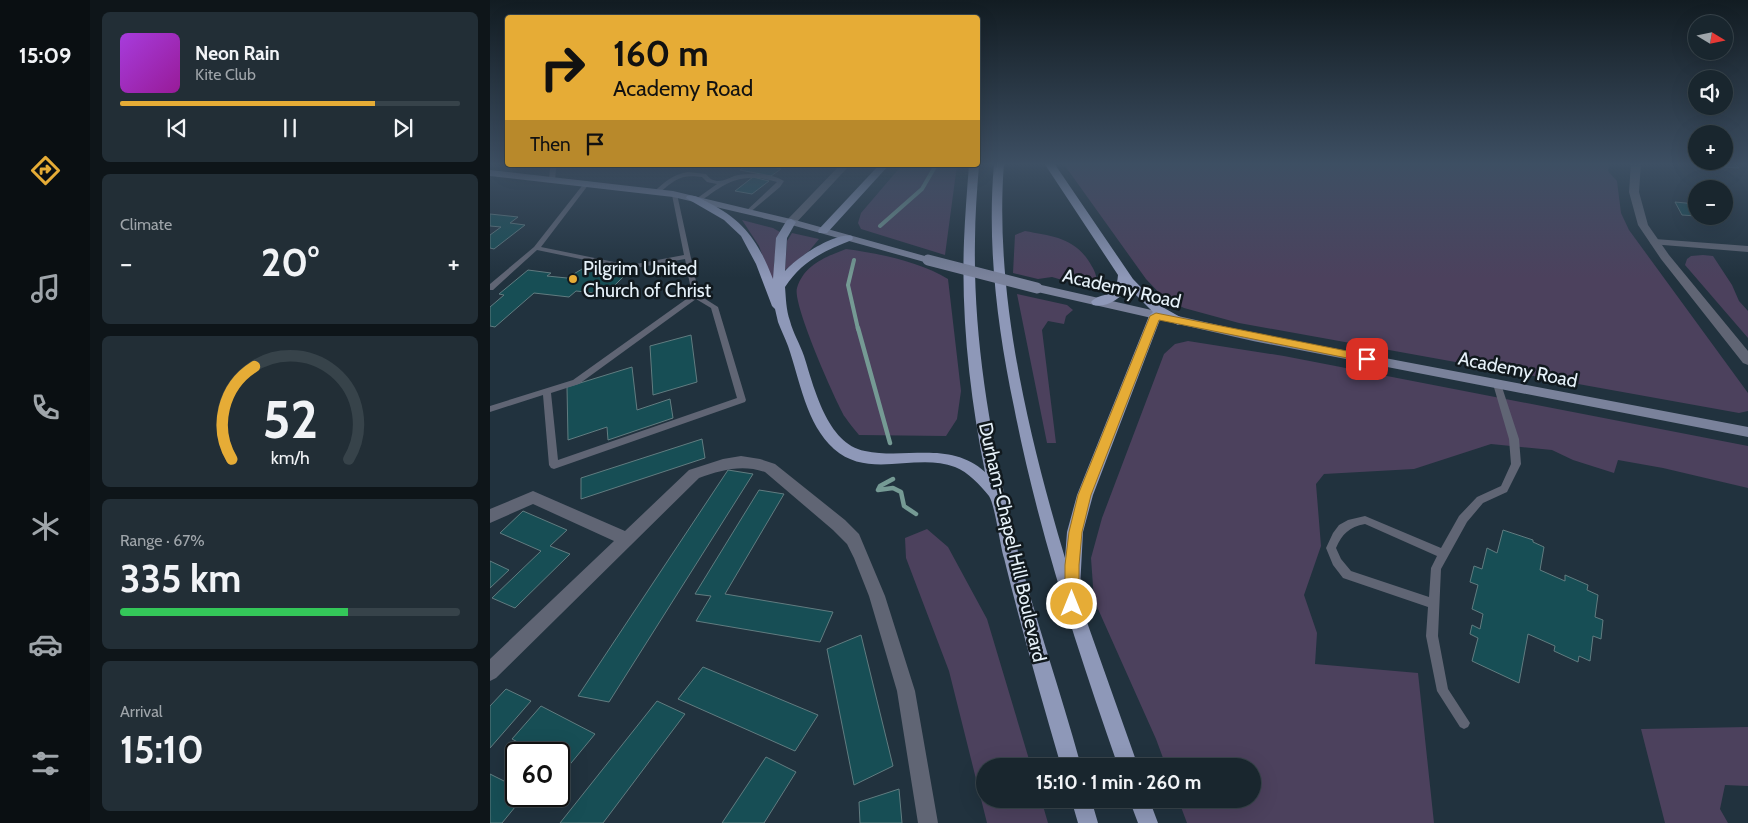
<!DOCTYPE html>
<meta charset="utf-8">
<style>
body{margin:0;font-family:Cabin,sans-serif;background:#222e36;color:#f1f3f6;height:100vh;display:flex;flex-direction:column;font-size:19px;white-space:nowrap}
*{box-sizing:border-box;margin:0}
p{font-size:16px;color:#9fa5aa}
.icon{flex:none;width:28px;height:28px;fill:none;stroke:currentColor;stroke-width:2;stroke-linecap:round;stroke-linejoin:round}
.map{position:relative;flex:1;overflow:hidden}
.panel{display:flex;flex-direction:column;gap:12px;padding:12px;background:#0e1519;width:400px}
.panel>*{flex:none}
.guide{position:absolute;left:15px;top:15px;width:475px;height:152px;border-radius:5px;box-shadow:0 5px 20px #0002,0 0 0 1px #37434a;background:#e6ac36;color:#111;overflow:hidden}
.needle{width:32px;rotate:100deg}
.fabs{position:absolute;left:1198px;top:15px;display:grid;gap:10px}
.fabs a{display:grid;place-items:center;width:45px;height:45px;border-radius:50%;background:#19262e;box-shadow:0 5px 20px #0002,0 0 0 1px #37434a;font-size:25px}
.speed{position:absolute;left:15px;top:742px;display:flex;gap:10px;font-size:25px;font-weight:700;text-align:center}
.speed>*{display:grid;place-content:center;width:65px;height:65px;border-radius:50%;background:#19262e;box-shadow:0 5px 20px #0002,0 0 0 1px #37434a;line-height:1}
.speed .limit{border:2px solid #111;border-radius:8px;background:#fff;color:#111}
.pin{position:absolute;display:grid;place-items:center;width:42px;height:42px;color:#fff;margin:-21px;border-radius:10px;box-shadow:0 2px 8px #0006}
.me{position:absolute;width:55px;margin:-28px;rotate:0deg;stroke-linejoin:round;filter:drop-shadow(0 0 4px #0008)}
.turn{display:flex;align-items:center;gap:18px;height:105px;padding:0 25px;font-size:22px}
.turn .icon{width:65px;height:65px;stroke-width:2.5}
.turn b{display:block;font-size:35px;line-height:42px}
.then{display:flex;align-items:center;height:48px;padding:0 25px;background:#0003;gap:10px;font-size:19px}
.big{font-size:38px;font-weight:700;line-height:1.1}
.panel .tile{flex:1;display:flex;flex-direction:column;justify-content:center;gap:8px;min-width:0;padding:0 18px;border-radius:8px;background:#222e36}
.panel .dial{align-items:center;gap:0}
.dial svg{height:130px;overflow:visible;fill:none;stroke:#37434a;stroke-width:7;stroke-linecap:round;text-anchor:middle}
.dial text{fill:#f1f3f6;stroke:none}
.song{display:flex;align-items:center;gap:15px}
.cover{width:60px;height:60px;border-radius:8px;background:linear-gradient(135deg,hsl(280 70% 55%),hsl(300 70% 35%))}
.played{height:5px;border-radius:2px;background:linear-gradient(90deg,#e6ac36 75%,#37434a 75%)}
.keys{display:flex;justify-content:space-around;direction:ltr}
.heat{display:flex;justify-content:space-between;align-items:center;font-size:28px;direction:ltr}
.charge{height:8px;border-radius:4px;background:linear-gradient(90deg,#34c759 67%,#37434a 0)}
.trip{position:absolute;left:486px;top:758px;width:285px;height:50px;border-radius:25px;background:#19262e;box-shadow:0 5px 20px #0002,0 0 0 1px #37434a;font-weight:700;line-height:50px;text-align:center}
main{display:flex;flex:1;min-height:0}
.dock{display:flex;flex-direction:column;width:90px;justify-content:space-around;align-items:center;background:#0a0f12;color:#9fa5aa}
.dock .icon{width:35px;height:35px}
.dock .on{color:#e6ac36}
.dock b{font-size:22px;color:#f1f3f6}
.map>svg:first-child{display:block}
.green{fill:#4c415d}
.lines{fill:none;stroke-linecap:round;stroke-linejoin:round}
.stream-far1{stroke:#759a94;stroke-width:4}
.stream{stroke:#759a94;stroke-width:4.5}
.building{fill:#174e55;stroke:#617c80}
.service{fill:#606574;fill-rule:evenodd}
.minor{fill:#606574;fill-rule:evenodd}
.tertiary{fill:#606574;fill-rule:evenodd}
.secondary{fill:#7a829b;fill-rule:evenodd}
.primary{fill:#8e98b8;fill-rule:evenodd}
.secondary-bridge{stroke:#7a829b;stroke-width:11}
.route{fill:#e6ac36;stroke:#967023}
.poi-dot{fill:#e6ac36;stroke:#11191e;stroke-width:2}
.labels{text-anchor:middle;stroke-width:5;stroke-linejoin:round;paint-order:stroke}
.poi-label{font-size:19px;fill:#e7f2fa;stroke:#11191e;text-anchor:start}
.street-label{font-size:19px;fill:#e7f2fa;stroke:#11191e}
</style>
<main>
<nav class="dock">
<b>15:09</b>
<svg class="icon on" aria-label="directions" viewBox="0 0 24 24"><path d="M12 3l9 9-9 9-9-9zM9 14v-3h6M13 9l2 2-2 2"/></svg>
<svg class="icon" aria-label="music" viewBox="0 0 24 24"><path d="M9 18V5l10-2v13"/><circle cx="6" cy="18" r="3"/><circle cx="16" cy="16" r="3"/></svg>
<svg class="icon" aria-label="phone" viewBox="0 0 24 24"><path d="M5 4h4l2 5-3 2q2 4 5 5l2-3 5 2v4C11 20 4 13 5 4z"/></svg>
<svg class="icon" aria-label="climate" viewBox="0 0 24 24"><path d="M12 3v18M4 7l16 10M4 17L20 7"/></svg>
<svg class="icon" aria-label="car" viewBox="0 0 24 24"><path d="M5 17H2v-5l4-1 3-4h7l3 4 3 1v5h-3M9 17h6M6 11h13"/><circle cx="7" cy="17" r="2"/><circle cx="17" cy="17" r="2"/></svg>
<svg class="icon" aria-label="filters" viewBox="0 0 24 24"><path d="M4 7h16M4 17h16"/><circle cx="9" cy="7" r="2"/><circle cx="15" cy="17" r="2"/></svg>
</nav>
<section class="panel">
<div class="tile">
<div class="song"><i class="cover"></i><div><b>Neon Rain</b><p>Kite Club</p></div></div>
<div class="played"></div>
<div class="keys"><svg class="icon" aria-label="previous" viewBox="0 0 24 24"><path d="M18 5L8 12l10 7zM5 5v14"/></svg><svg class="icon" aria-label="pause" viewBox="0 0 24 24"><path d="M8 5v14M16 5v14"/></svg><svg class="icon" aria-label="next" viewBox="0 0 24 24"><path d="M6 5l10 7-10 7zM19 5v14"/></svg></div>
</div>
<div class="tile"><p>Climate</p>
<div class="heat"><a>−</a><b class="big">20°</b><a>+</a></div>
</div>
<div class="tile dial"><svg viewBox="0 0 100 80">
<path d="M14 69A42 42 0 1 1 86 69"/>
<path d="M14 69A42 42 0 0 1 28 12" stroke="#e6ac36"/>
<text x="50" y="56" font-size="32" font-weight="700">52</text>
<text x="50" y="72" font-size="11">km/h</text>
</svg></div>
<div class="tile"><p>Range · 67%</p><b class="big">335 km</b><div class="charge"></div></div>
<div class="tile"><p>Arrival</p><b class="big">15:10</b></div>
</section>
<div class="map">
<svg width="1258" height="823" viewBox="0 0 1258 823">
<rect width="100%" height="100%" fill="#21323e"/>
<path class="green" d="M573,163h547l-2,8 9,10 4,32 8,17 119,163v18l-9,2 -500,-90 -55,-15 -20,-10 -18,-19z
M412,165h55l-12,90 -84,-26 -3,-6 3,-10z
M252,220l31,8 7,4 -6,30 1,28 -16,-44z
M535,231c26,5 47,6 63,29 5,8 8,12 9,22l-4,3 -7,2 -34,-10 -14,2 -25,-6 2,-38z
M302,233l27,6 -9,11 -25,20 2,-29z
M356,249c31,4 75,13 102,30l13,112 -4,28 -11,17 -87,-1c-5,-6 -10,-12 -14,-18 -10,-17 -53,-114 -48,-129 7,-23 28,-31 49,-39z
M1213,255l10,1 19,29 7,16 9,10v27l-63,-73 2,-6 4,-3z
M527,294l50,11 6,5 -7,6 -2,8 -16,-3 -6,9 14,113h-9z
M698,341l96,15 464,90v42l-85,-20 -45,-8 -4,13 -41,-13 -21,-10 -61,-6 -77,25 -90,5 -8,10 5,62 -17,49 13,38 -2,31 103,9 16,150h-247l-9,-24h74v-33h-86l-10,-27 -62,-139 -3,-42 11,-40 62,-164 11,-10z
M437,529l21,18 39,72 44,147h-46v33h56l7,24h-61l-38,-152 -43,-113 -1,-20z
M1258,727v59l-23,-1 -5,24 8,14h-63l-24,-94z"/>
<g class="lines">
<path class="stream-far1" d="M390,226l42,-37 14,-24
M364,260l-6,25 10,44"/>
<path class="stream" d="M368,328l32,115
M403,479l-13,7 -2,4 15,-2 8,4 3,14 12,8"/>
</g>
<path class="building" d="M1214,163h30l5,5 -33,-2z
M257,165h25l3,1 -2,1 8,2 -10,7 -31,-6z
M263,177l16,4 -17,13 -17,-3z
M1185,202l21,2v12l-14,-1z
M0,214l28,3 -8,6 15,2 -31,24 -4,-1v-13l11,-8 -11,-1z
M92,269l44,5 -18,18 -11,-1 -2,2 -19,-2 -7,6 -35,-4 -39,34 -5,-1v-19l14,-12 -5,-1 29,-24 23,3 -4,3 20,2z
M201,335l6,47 -44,13 -3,-49z
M142,367l5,43 33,-11 3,19 -65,22 -1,-13 -39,13 -1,-53z
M212,439l3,19 -124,41v-21z
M238,470l25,4 -144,228 -31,-6z
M269,490l25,4 -59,100 108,18 -13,30 -124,-21 15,-25 -16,-2z
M33,511l44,19 -17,16 20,8 -55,54 -23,-10 49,-47 -41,-18z
M1013,530l30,10v2l11,5 -4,23 25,11v-6l23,10 -1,5 11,5 -3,22 8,3 -2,19 -8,-3 -3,25 -11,-5 -1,6 -24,-11 1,-5 -27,-12 -9,49 -47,-22 6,-23 -8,-4 2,-9 8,4 3,-15 -11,-5 6,-24 -8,-3 4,-16 8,3 5,-21 10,5z
M0,561l19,9 -19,18z
M371,635l32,131 -39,19 -27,-136z
M213,667l115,48 -23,36 -117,-52z
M16,689l25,12 -41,47v-42z
M167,701l28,13 -82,109h-43z
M51,706l54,28 -28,34 -8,-4v-10h-19l-28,-15z
M276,757l30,15 -32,51h-42z
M0,774l26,13v9h8l-22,27h-12z
M409,789l3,34h-42l-1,-21z"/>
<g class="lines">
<path class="service" d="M63,165h6l-3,4 -1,11 -3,2 -3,-2 1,-11z
M198,172l18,2c4,5 7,7 13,7 5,0 10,-3 15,-5 15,-4 37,-3 50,5l-4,6 -32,27 -2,-1v-2l31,-29c-22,-7 -40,-6 -59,7 -7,4 -13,10 -20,13l-2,-1v-2l21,-15 -10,-2 -5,-5c-22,-3 -27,3 -43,16l-5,-1c10,-10 20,-18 34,-20z
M97,181l2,1v2l-48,63 83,17h12l48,-9 -12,-60 5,-1 22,101 19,12 28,93 -1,2 -191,67 -3,-1 -2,-3 -6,-70 -53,17v-6l83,-26 119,-85 -7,-36 -49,9h-12l-87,-18 -44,40h-3v-6l44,-37 51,-65zM206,299l15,9 26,90 -179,62 -7,-67 28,-9z
M1007,381l4,3 18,55 2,25 -14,28 -24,11 -16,19 -26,47 -3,67 10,53 22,34 -2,4 -4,2 -4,-2 -23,-36 -11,-55 2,-29 -85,-29 -10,-13 -7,-17 7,-15 6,-8 9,-5 17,-4 76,32 18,-32 18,-19 24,-11 10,-22 -2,-25 -16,-55zM875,524l72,32 -6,12 -2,29 -78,-26 -10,-12 -5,-11c6,-14 13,-21 29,-24z"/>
<path class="minor" d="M350,165h10l-55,59h-8l-1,-2 1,-2z
M1165,239l93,7v6l-97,-8 -1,-2 1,-2z
M251,456l19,3 15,5 70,56 14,14 26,62 30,95 23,132h-20l-21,-132 -28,-95 -15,-38 -7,-14 -14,-14 -68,-58c-23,-8 -44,-2 -66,6l-203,200 -6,3v-22l124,-118 -81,-37 -43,19v-14l43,-18 92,40 64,-61 34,-11z"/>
<path class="tertiary" d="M1141,163h10l-2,29 9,33 21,30 79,96v14l-5,-2 -82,-104 -23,-34 -9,-33z"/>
<path class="secondary" d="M0,170l183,21 122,29 137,38 2,2 -6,3 -140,-39 -115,-27 -183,-21z
M547,284l216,49 495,94v10l-495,-96 -220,-50 -2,-3 2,-3z"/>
<path class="primary" d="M488,163l1,2c-2,25 -4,51 -4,76 -2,102 17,205 41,303 19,75 45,148 65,222h-20c-20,-69 -40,-138 -57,-208 -4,-13 -9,-53 -15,-62 -9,-11 -21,-24 -34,-29 -39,-15 -86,13 -121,-18 -28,-25 -34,-69 -46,-103 -3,-8 -7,-16 -10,-24l-3,-13 -3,-3 -16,-42 -15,-28 -17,-16 -38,-22 1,-2c8,-2 16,4 22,7 36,18 50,40 64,76l3,-41 11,-18 4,-1 5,3 -9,16 -2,33c11,-13 50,-39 67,-35l1,2 -1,2c-28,11 -50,21 -67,47 1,11 1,23 5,34 3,12 10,23 14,35 10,31 23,88 61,95 41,9 84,-11 120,21 -15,-75 -24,-154 -21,-231 1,-25 3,-51 5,-76h9z
M504,163h10c-10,129 24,271 61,395l2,-26 10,-37 72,-179 4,-4 -25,-25c-7,12 -22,21 -35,18l-2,-3c11,-12 25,0 27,-27l-74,-112h10l79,116 24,25 25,14 2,3 -6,4 -17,-8 -68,178 -10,37 -3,56 -3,6 61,172h-20c-41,-118 -80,-236 -104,-359 -17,-81 -27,-162 -20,-244z
M389,165h10l-62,68h-8l-1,-2 1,-2z
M581,799h20l7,24h-20z
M639,799h20l9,24h-20z"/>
<path class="secondary-bridge" d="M438,260l109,28"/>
</g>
<linearGradient id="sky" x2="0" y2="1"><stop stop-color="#121c22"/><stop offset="0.59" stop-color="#3d4f63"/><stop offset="1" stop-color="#3d4f63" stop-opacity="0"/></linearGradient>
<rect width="1258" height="278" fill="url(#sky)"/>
<path class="route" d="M666,313l211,42 5,4 -5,3 -208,-42 -68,175 -9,37 -3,33v39l-2,5 -5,2 -5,-2 -2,-5v-39l4,-33 9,-37 72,-179z"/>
<circle class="poi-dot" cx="83" cy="279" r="5"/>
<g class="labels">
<g class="poi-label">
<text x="93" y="275">Pilgrim United<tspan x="93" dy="22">Church of Christ</tspan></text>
</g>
<g class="street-label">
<text transform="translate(632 288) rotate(13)" y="7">Academy Road</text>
<text transform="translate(1028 369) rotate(11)" y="7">Academy Road</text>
<text transform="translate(523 542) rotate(77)" y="7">Durham-Chapel Hill Boulevard</text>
</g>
</g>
</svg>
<div class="fabs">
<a><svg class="needle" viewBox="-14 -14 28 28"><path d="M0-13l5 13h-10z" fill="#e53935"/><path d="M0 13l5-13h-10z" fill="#9fa5aa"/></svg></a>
<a><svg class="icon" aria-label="sound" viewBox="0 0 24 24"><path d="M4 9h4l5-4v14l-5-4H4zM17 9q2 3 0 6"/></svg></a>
<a>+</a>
<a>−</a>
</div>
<div class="speed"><div class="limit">60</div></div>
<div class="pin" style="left:877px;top:359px;background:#d93025"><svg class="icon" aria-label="arrive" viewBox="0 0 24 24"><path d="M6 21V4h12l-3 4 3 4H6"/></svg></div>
<svg class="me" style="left:582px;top:604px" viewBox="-20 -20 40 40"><circle r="17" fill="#e6ac36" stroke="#fff" stroke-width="3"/><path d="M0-11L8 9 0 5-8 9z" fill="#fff"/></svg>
<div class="trip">15:10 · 1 min · 260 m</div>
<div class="guide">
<div class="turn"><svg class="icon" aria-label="right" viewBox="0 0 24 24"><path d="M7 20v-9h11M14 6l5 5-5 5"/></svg><div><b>160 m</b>Academy Road</div></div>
<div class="then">Then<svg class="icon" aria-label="arrive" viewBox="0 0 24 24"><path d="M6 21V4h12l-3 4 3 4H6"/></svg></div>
</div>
</div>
</main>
